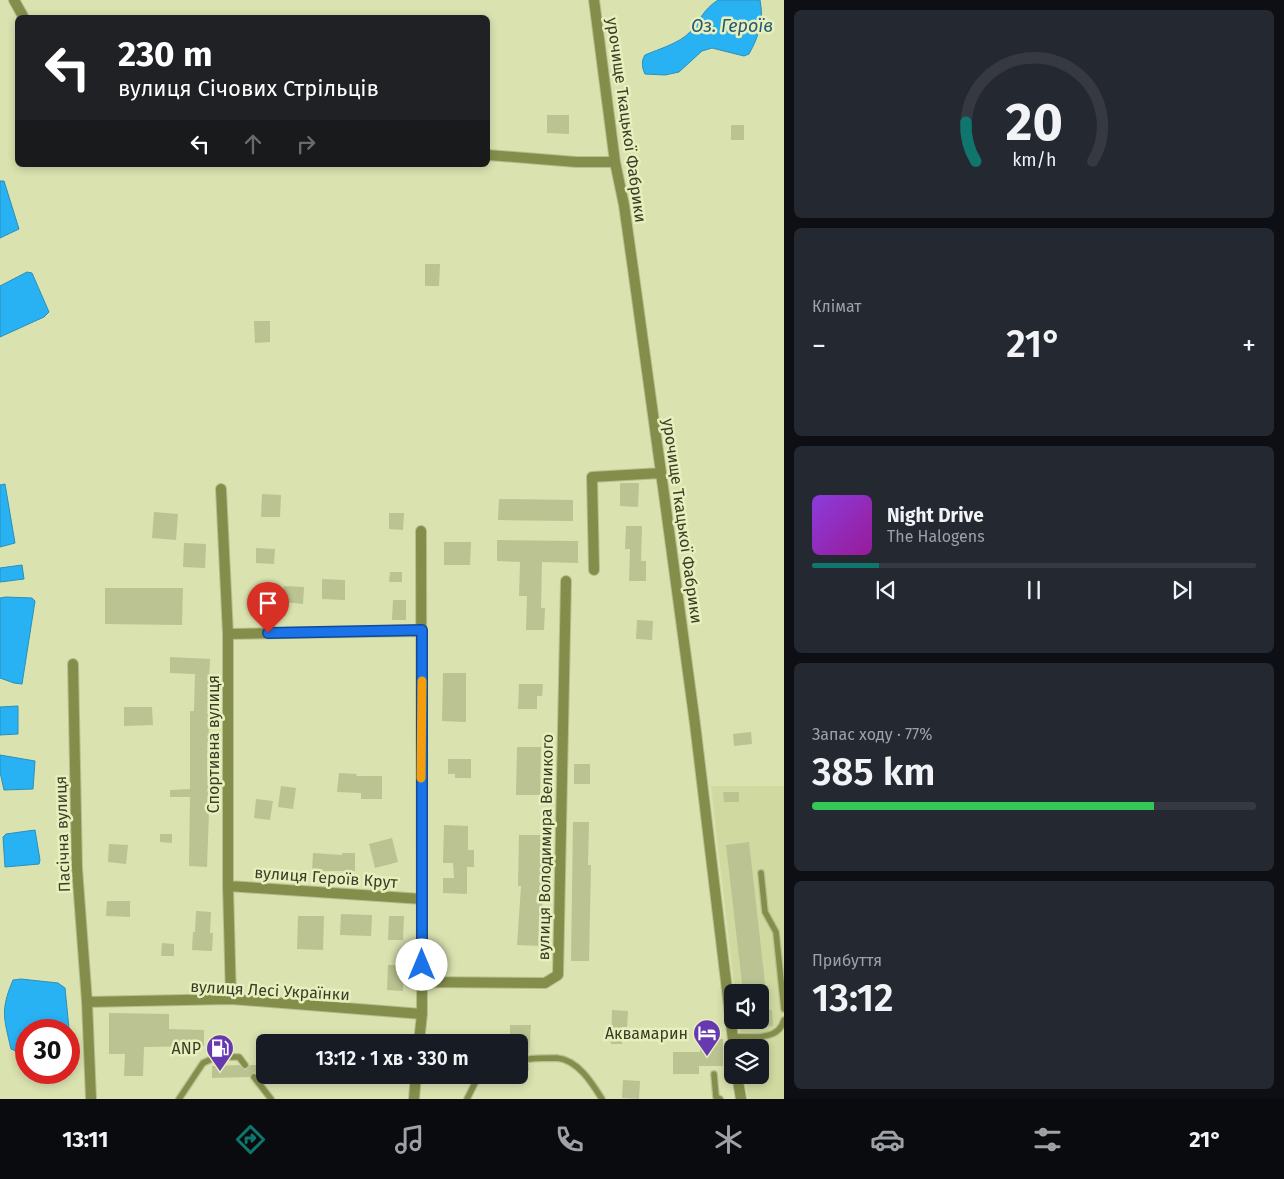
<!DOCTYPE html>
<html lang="uk">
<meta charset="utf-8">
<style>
body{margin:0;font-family:"Fira Sans",sans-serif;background:#242831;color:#f1f3f6;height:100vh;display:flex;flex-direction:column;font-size:19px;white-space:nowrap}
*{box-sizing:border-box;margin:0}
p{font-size:16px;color:#9ea1a6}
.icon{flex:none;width:28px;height:28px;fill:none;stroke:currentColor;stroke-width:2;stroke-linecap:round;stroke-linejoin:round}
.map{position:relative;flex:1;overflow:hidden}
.side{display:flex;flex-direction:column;gap:10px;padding:10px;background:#0d0f14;width:500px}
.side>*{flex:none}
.guide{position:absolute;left:15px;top:15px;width:475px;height:152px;border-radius:8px;box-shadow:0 2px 8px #0003;background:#202124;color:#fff;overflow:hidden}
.fabs{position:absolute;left:724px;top:984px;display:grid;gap:10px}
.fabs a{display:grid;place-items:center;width:45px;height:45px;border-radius:8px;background:#171b24;box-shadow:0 2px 8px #0003;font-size:25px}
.speed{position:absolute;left:15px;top:1019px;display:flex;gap:10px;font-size:25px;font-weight:700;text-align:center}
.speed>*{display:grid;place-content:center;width:65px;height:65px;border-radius:50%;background:#171b24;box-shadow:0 2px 8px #0003;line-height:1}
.speed .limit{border:8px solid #d22;background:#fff;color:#111}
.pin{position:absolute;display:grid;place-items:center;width:42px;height:42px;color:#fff;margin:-51px -21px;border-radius:50% 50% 50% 0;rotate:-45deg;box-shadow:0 0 5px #0007}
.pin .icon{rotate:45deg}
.me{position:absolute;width:55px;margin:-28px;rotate:0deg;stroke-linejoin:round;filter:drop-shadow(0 0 4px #0008)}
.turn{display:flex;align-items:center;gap:18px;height:105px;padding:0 20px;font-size:22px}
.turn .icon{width:65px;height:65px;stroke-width:2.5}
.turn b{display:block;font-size:35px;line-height:42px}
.lanes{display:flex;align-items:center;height:48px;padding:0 20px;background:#0003;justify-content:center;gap:25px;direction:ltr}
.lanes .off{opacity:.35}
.big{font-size:38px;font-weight:600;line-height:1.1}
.side .card{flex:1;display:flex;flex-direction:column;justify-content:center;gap:8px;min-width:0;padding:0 18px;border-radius:8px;background:#242831}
.side .dial{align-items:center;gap:0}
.dial svg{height:130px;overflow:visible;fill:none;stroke:#363941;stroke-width:7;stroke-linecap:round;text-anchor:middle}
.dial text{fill:#f1f3f6;stroke:none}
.song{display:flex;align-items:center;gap:15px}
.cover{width:60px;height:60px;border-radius:8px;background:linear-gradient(135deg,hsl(270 70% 55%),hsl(300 70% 35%))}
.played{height:5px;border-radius:2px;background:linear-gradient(90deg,#0f766e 15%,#363941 15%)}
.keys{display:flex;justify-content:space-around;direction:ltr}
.heat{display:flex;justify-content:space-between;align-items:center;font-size:28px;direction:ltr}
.charge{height:8px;border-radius:4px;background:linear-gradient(90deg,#34c759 77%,#363941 0)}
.trip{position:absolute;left:256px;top:1034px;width:272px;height:50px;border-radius:8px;background:#171b24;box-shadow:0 2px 8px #0003;font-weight:600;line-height:50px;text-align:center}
.tabs{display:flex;height:80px;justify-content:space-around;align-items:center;background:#090b0e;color:#9ea1a6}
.tabs .icon{width:35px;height:35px}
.tabs .current{color:#0f766e}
.tabs b{font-size:22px;color:#f1f3f6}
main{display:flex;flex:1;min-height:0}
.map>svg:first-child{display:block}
.built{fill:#cfd9a0}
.water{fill:#28b2f4;stroke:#2d8fb7}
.building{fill:#bac391}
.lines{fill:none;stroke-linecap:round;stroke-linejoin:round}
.service-casing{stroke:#b7be92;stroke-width:8}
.minor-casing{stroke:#b7be92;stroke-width:12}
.service{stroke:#848e4a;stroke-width:5.5}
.minor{stroke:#848e4a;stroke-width:10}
.route-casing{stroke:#114b97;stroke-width:12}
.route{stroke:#1a73e8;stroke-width:9}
.slow{stroke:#f59e0b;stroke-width:9}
.labels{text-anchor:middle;stroke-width:5;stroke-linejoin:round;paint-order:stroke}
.street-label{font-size:16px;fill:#393d28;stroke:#e7f0bd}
.poi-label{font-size:16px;fill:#393d28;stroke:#e7f0bd;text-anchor:end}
.water-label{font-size:18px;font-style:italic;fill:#285975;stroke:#e7f0bd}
</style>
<main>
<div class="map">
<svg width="784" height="1099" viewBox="0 0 784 1099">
<rect width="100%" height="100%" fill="#dae2b0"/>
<path class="built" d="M711,786h73v313h-36l-3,-24h15v-27l-18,-1 -3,-27h21v-28h-25z"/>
<path class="water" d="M718,0h42c4,20 -1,36 -11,54l-5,2 -32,-8 -10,3 -23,21 -14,3 -20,-1c-3,-6 -4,-13 0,-19 14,-6 35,-12 45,-23 11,-13 13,-22 28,-32z
M0,181h4l15,48 -19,9z
M27,272l5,1 17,39 -5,5 -44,20v-51z
M5,484l10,59 -15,4v-62z
M22,565l2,14 -24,3v-14z
M6,597l26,1 3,3 -13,83 -8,-1 -14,-5v-80z
M18,706v28l-18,1v-28z
M0,755l35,6 -2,28 -29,1 -4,-18z
M35,830l5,30 -1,4 -34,3 -2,-30 3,-3z
M21,979l37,4 7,5 6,61 -2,4v-23h-43v25l-15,-6c-7,-31 -11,-38 2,-69z"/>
<path class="building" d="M547,115h22v19l-22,-1z
M731,125h13v15h-13z
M425,264h15l-1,22h-14z
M254,321h16v21l-15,1z
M620,483h19l-1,24 -18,-1z
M262,494l19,1 -1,22h-19z
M499,499l74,1v21l-75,-1z
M154,512l24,2 -2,26 -24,-2z
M389,513h15l-1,17 -14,-1z
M626,526h16l-1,35h5v20h-17l1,-32h-5z
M497,540l81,1v22l-36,-1 -1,46h4l-1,22h-18l1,-34h-8l1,-34 -23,-1z
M444,542h27l-1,23h-26z
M184,543l22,1 -1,24 -22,-1z
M256,548l19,1 -1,15 -18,-1z
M390,572h12v10h-13z
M322,579l23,1v20l-23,-1z
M284,586l20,1 -1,17 -20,-2z
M105,588h78l-1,37 -77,-1z
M393,600h13v20h-14z
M637,620l16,1 -1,19 -16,-1z
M170,657l40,2 -1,21h3l-5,77 2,54 -2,56 -18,-1 1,-69h-20v-7l20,-1v-78h4l1,-37 -25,-1z
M443,673h23v49l-24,-1z
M519,684h24l-1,12h-5v13h-19z
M124,707h28l1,18 -29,1z
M751,732l1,12 -18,2 -1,-12z
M517,747h24l-1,48h-24z
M448,759h23v19h-16v-4h-7z
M574,764h16v20h-16z
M339,773l18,1 -1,2h26v23h-21v-6l-24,-1z
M281,786l15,2 -3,21 -15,-2z
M723,792h16v10h-15z
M256,799l17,2 -3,19 -16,-2z
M573,822h16l-1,43h3l-2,96h-18z
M444,825l24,1v24h6v17h-7v27l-24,-1v-15h11l-1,-15h-10z
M160,834h12v9l-12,-1z
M519,835h24v60l-3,51 -23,-1 4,-59h-3z
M392,838l6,24 -23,6 -6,-24z
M749,842l19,168h4l1,16 -26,3 -1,-9h14v-28h-17l-17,-147z
M109,844l19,1 -2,19 -18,-2z
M313,853l29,2v-2h13v18h-43z
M107,901h23v16l-24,-1z
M196,911l15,1 -1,21h3l-1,18 -20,-1 1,-18h2z
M341,914l31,1 -1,21 -31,-1z
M298,916h26l-1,34 -26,-1z
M389,916h15l-1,24h-15z
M162,943l12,1v12h-13z
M388,965h16l-1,26 -16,-1z
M612,1010l16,1 -1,16h-5v17h-11z
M109,1013l60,1v15l35,1v16l-60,1 -1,29h-19l1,-22h-16z
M510,1025h21l-2,29 -3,2 -2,3 2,3 3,2v7h-9v-29h-8v-3h-2z
M723,1039v27h-24v8h-26v-22h27v-12z
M239,1065l6,5 3,-2 2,-3h10v11l-6,-4 -5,5 -37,1v-12z
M623,1080l17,1 -1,18 -17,-1z"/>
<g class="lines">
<g class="service-casing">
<path id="service" d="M761,873l4,39 11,20 8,77
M733,1037c18,-1 45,5 51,-17
M529,1059c10,-1 19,-1 28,-1 21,2 35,25 45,41
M714,1074l2,23 4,2
M254,1077l17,22
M179,1099l24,-36 13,-6h23l6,8
M467,1099l12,-24"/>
</g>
<g class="minor-casing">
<path id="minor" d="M14,0l10,18
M594,0l21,162 9,43 10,71 32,233 29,215 39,324
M488,155l88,7h39
M221,489l7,145v252l3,113
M594,570l-2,-93 69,-4
M228,634l194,-3
M73,664l4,204 10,134 4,97
M228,886l194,13
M422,982l123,1 13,-8 8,-394
M87,1002l144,-3 191,15
M419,1042l3,-28 -1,-483
M737,1075l4,24
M414,1099l2,-24"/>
</g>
<use href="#service" class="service"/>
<use href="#minor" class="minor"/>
</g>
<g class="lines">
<g class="route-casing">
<path id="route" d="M268,633l154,-3v335"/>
</g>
<use href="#route" class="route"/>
<path class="slow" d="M421,778l1,-97"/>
</g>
<defs>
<g id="hotel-pin" transform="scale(1.4375)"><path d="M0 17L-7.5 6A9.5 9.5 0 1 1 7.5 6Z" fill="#6639b0" stroke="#e7f0bd"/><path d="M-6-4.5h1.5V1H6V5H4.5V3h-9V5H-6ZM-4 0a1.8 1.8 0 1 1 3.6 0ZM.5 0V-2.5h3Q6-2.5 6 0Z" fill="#fff"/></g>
<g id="fuel-pin" transform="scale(1.4375)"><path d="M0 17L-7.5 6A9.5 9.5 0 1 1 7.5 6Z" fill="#6639b0" stroke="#e7f0bd"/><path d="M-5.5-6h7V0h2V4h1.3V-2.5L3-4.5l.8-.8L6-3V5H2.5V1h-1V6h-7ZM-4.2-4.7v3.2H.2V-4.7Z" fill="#fff"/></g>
</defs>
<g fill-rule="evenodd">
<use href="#hotel-pin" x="707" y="1033"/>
<use href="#fuel-pin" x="220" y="1048"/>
</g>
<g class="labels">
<g class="street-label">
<text transform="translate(627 120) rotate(82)" y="6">урочище Ткацької Фабрики</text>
<text transform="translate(683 521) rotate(82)" y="6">урочище Ткацької Фабрики</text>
<text transform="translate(213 744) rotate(-90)" y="6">Спортивна вулиця</text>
<text transform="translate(62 834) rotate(-92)" y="6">Пасічна вулиця</text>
<text transform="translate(545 847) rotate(-89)" y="6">вулиця Володимира Великого</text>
<text transform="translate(326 877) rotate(4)" y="6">вулиця Героїв Крут</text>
<text transform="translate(270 990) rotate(3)" y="6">вулиця Лесі Українки</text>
</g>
<g class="poi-label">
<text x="688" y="1039">Аквамарин</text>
<text x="201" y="1054">ANP</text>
</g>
<g class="water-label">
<text x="732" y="32">Оз. Героїв</text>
</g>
</g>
</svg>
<div class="fabs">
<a><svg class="icon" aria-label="sound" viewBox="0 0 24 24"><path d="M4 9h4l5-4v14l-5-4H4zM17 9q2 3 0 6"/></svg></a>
<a><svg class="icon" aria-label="layers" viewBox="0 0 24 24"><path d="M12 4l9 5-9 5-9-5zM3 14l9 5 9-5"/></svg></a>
</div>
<div class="speed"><div class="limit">30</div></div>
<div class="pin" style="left:268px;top:633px;background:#d93025"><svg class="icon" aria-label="arrive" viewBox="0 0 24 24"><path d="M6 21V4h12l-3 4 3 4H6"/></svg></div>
<svg class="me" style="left:422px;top:965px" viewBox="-20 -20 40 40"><circle r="19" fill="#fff"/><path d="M0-13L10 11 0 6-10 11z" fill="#1a73e8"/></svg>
<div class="trip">13:12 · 1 хв · 330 m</div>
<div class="guide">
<div class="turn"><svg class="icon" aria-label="left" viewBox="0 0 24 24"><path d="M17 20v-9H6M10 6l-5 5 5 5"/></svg><div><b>230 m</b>вулиця Січових Стрільців</div></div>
<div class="lanes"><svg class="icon" aria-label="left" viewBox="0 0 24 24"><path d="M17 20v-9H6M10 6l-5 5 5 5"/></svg><svg class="icon off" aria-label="ahead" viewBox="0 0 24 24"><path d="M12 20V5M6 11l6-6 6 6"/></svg><svg class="icon off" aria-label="right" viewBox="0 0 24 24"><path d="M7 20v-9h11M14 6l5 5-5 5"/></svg></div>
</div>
</div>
<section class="side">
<div class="card dial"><svg viewBox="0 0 100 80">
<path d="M14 69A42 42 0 1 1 86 69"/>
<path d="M14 69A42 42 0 0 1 8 45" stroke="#0f766e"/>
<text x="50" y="56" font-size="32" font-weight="700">20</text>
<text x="50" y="72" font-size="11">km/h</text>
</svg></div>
<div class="card"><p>Клімат</p>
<div class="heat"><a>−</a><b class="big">21°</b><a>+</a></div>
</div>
<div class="card">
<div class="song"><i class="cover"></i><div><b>Night Drive</b><p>The Halogens</p></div></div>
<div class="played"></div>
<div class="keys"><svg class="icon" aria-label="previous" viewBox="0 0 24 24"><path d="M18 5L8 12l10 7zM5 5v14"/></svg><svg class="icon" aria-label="pause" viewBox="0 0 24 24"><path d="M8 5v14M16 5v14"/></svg><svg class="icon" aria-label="next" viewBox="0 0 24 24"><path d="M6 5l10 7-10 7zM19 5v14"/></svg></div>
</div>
<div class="card"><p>Запас ходу · 77%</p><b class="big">385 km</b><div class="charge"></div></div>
<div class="card"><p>Прибуття</p><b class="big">13:12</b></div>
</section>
</main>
<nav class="tabs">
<b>13:11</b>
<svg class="icon current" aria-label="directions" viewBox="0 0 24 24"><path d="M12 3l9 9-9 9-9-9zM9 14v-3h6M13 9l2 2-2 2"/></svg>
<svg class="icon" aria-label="music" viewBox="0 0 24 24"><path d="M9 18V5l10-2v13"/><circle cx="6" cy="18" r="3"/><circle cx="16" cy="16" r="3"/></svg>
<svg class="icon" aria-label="phone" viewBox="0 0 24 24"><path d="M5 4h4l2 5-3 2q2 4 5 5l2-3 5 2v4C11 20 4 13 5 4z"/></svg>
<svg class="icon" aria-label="climate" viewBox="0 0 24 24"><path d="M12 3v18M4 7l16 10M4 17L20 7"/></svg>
<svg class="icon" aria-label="car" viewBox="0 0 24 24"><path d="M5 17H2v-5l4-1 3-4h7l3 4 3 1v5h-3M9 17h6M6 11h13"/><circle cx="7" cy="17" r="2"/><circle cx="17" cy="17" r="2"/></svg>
<svg class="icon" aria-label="filters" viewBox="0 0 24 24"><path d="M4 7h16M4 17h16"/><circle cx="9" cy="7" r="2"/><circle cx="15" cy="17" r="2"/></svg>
<b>21°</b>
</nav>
